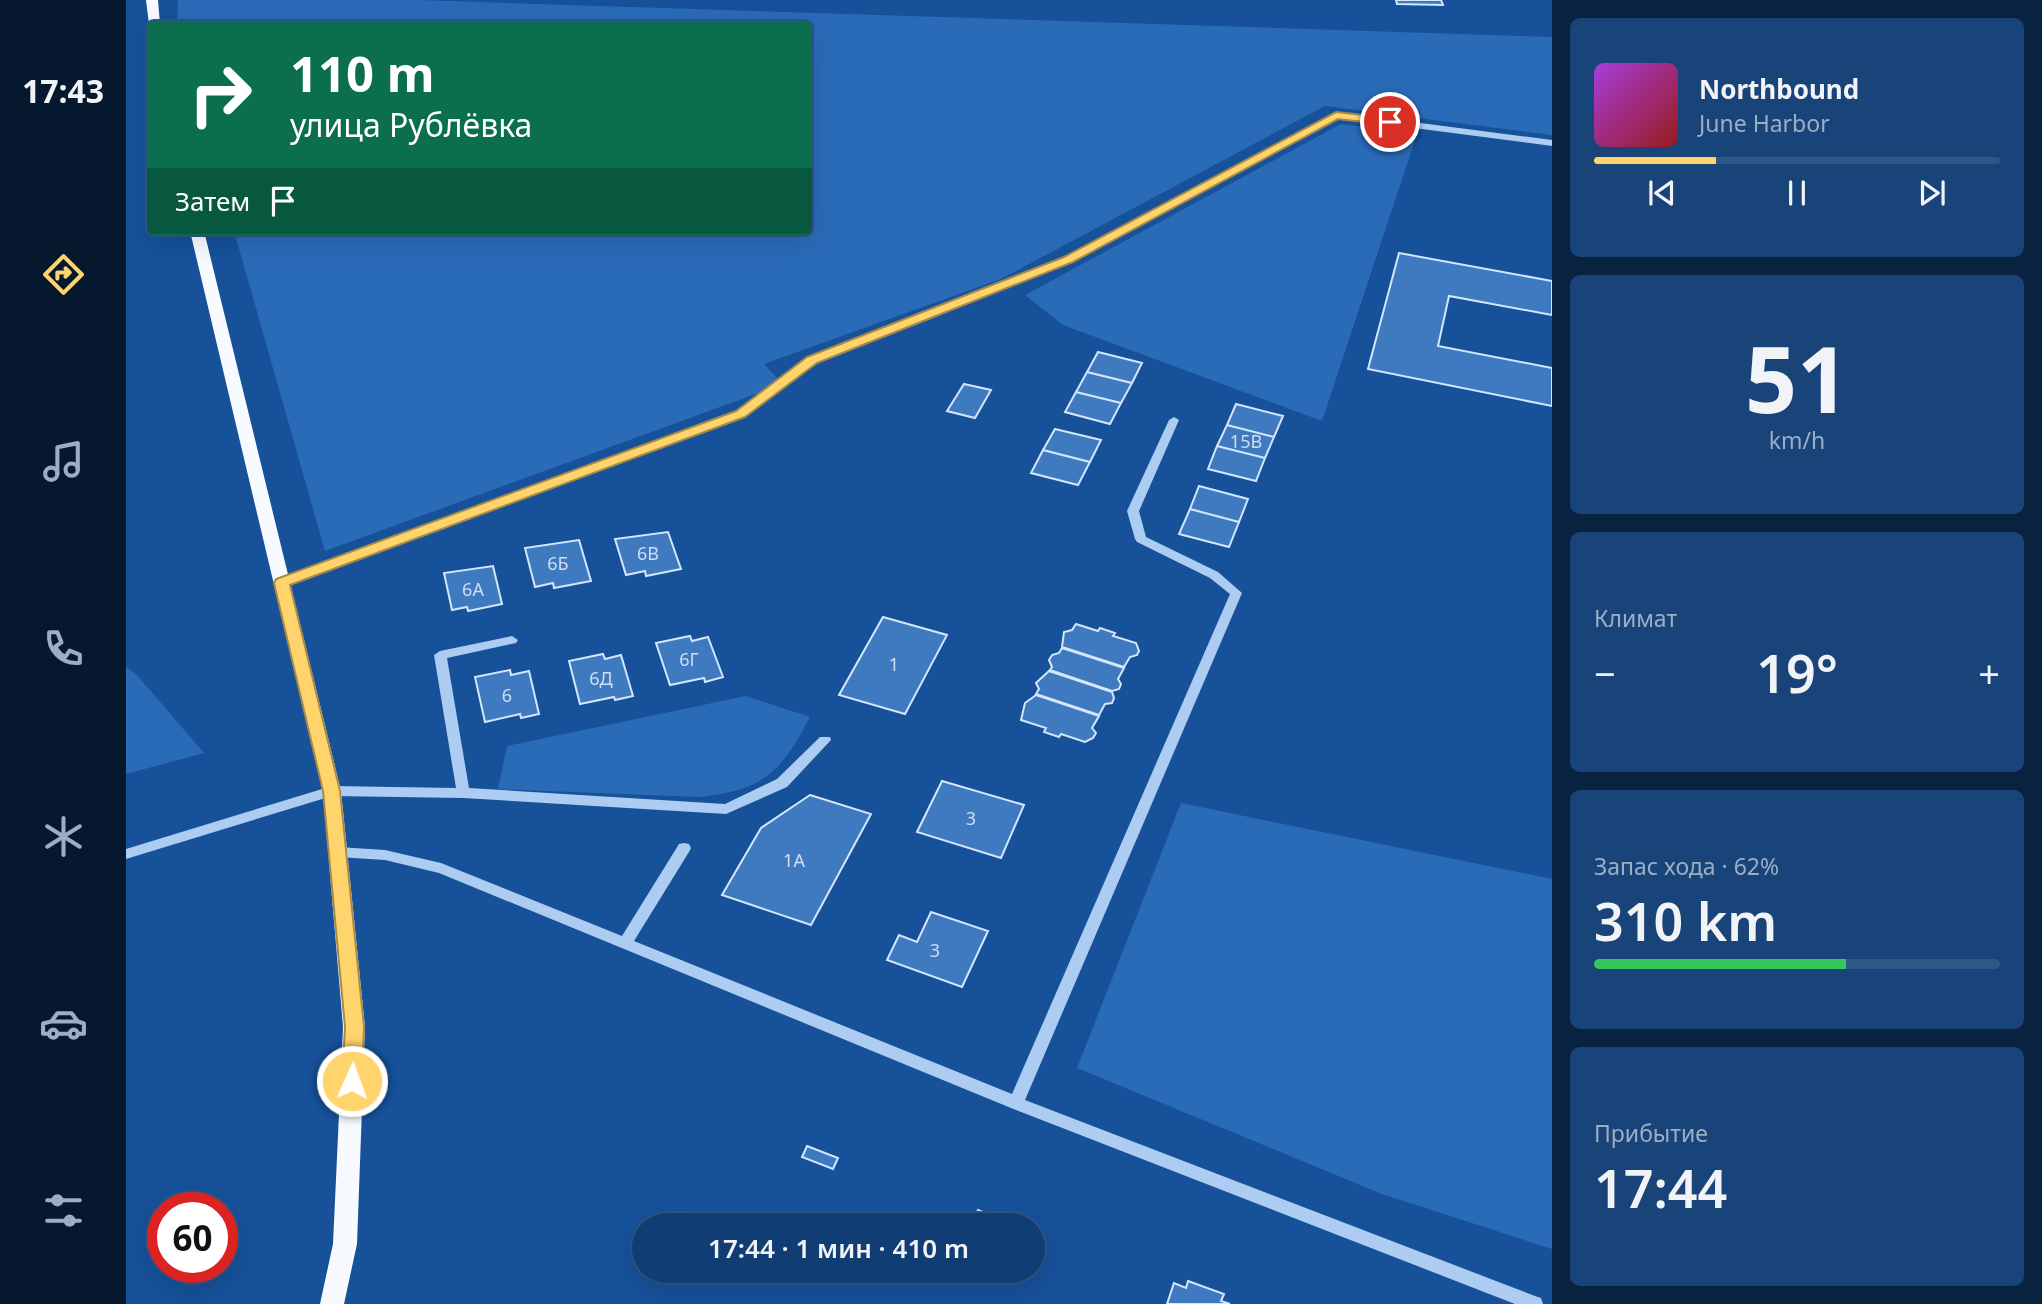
<!DOCTYPE html>
<html lang="ru">
<meta charset="utf-8">
<style>
body{margin:0;font-family:"Noto Sans",sans-serif;background:#194479;color:#f1f3f6;height:100vh;display:flex;flex-direction:column;font-size:26px;white-space:nowrap}
*{box-sizing:border-box;margin:0}
p{font-size:23px;color:#9caec5}
.icon{flex:none;width:38px;height:38px;fill:none;stroke:currentColor;stroke-width:2;stroke-linecap:round;stroke-linejoin:round}
.map{position:relative;flex:1;overflow:hidden}
.sheet{display:flex;flex-direction:column;gap:18px;padding:18px;background:#092240;width:490px}
.sheet>*{flex:none}
.top-card{position:absolute;left:21px;top:21px;width:665px;height:214px;border-radius:7px;box-shadow:0 7px 28px #0002,0 0 0 2px #305686;background:#0b6e4f;color:#fff;overflow:hidden}
.speed{position:absolute;left:21px;top:1192px;display:flex;gap:14px;font-size:35px;font-weight:700;text-align:center}
.speed>*{display:grid;place-content:center;width:91px;height:91px;border-radius:50%;background:#103d74;box-shadow:0 7px 28px #0002,0 0 0 2px #305686;line-height:1}
.speed .limit{border:10px solid #d22;background:#fff;color:#111}
.pin{position:absolute;display:grid;place-items:center;width:60px;height:60px;color:#fff;margin:-30px;border:4px solid #fff;border-radius:50%;box-shadow:0 2px 7px #0007}
.me{position:absolute;width:77px;margin:-38px;rotate:2deg;stroke-linejoin:round;filter:drop-shadow(0 0 5px #0008)}
.turn{display:flex;align-items:center;gap:24px;height:147px;padding:0 28px;font-size:32px}
.turn .icon{width:91px;height:91px;stroke-width:2.5}
.turn b{display:block;font-size:49px;line-height:60px}
.then{display:flex;align-items:center;height:66px;padding:0 28px;background:#0003;gap:14px;font-size:26px}
.big{font-size:52px;font-weight:600;line-height:1.1}
.sheet .widget{flex:1;display:flex;flex-direction:column;justify-content:center;gap:10px;min-width:0;padding:0 24px;border-radius:10px;background:#194479}
.sheet .dial{align-items:center;gap:0}
.dial b{font-size:91px;line-height:1}
.song{display:flex;align-items:center;gap:21px}
.cover{width:84px;height:84px;border-radius:10px;background:linear-gradient(135deg,hsl(280 70% 55%),hsl(0 70% 35%))}
.played{height:7px;border-radius:4px;background:linear-gradient(90deg,#ffd46d 30%,#305686 30%)}
.keys{display:flex;justify-content:space-around;direction:ltr}
.heat{display:flex;justify-content:space-between;align-items:center;font-size:38px;direction:ltr}
.charge{height:10px;border-radius:5px;background:linear-gradient(90deg,#34c759 62%,#305686 0)}
.trip{position:absolute;left:506px;top:1213px;width:413px;height:70px;border-radius:35px;background:#103d74;box-shadow:0 7px 28px #0002,0 0 0 2px #305686;font-weight:600;line-height:70px;text-align:center}
main{display:flex;flex:1;min-height:0}
.tabs{display:flex;flex-direction:column;width:126px;justify-content:space-around;align-items:center;background:#06182e;color:#9caec5}
.tabs .icon{width:49px;height:49px}
.tabs .current{color:#ffd46d}
.tabs b{font-size:32px;color:#f1f3f6}
.map>svg:first-child{display:block}
.green{fill:#2a6bb8}
.building{fill:#3f7ac1;stroke:#d3e6fc;stroke-width:2}
.lines{fill:none;stroke-linecap:round;stroke-linejoin:round}
.minor{fill:#acccf2;fill-rule:evenodd}
.major{fill:#f7faff;fill-rule:evenodd}
.route{fill:#ffd46d;stroke:#a68a47;stroke-width:2}
.labels{text-anchor:middle;stroke-width:7;stroke-linejoin:round;paint-order:stroke}
.number-label{font-size:18px;fill:#cfdef0}
</style>
<main>
<nav class="tabs">
<b>17:43</b>
<svg class="icon current" aria-label="directions" viewBox="0 0 24 24"><path d="M12 3l9 9-9 9-9-9zM9 14v-3h6M13 9l2 2-2 2"/></svg>
<svg class="icon" aria-label="music" viewBox="0 0 24 24"><path d="M9 18V5l10-2v13"/><circle cx="6" cy="18" r="3"/><circle cx="16" cy="16" r="3"/></svg>
<svg class="icon" aria-label="phone" viewBox="0 0 24 24"><path d="M5 4h4l2 5-3 2q2 4 5 5l2-3 5 2v4C11 20 4 13 5 4z"/></svg>
<svg class="icon" aria-label="climate" viewBox="0 0 24 24"><path d="M12 3v18M4 7l16 10M4 17L20 7"/></svg>
<svg class="icon" aria-label="car" viewBox="0 0 24 24"><path d="M5 17H2v-5l4-1 3-4h7l3 4 3 1v5h-3M9 17h6M6 11h13"/><circle cx="7" cy="17" r="2"/><circle cx="17" cy="17" r="2"/></svg>
<svg class="icon" aria-label="filters" viewBox="0 0 24 24"><path d="M4 7h16M4 17h16"/><circle cx="9" cy="7" r="2"/><circle cx="15" cy="17" r="2"/></svg>
</nav>
<div class="map">
<svg width="1426" height="1304" viewBox="0 0 1426 1304">
<rect width="100%" height="100%" fill="#16519a"/>
<path class="green" d="M52,0h240l1134,37v98l-227,-29 -324,173 -237,85 19,20 -458,167 -91,-320h574v-207h-631z
M1215,124l76,10 -95,287 -259,-96 -38,-30z
M0,667l10,7 68,79 -78,21z
M620,696l64,21c-29,55 -46,73 -110,80l-202,-8 9,-43z
M1055,803l371,76v370l-170,-55 -305,-126z"/>
<path class="building" d="M1270,0h45l2,5 -46,-1z
M1273,253l153,28v34l-103,-19 -11,50 114,22v38l-184,-37z
M972,352l44,11 -10,20 -45,-11z
M961,372l45,11 -11,20 -45,-11z
M838,384l27,6 -16,28 -28,-7z
M950,392l45,11 -11,21 -45,-12z
M1110,404l47,12 -9,21 -47,-12z
M1101,425l47,12 -9,21 -48,-12z
M929,429l46,11 -11,22 -47,-12z
M1091,446l48,12 -9,23 -48,-12z
M917,450l47,12 -12,23 -47,-12z
M1073,486l49,13 -9,23 -49,-13z
M1064,509l49,13 -10,25 -50,-13z
M542,532l13,37 -35,7 -1,-5 -19,4 -11,-36z
M453,540l12,41 -37,7 -1,-5 -18,4 -10,-39z
M367,566l9,38 -34,7 -1,-4 -15,3 -8,-37z
M757,617l64,18 -42,79 -66,-19z
M950,624l22,7 2,-3 15,5 -2,3 23,7 3,8 -2,4 -7,2 -6,10 -62,-20 2,-15 8,-2z
M564,636l2,5 16,-4 15,40 -18,5 -1,-4 -34,7 -14,-42z
M936,648l62,20 -6,11 3,5 -2,5 -7,2 -62,-21 2,-3 -3,-7 3,-5 7,-2z
M477,654l2,5 16,-4 12,41 -18,4 -1,-3 -34,7 -11,-43z
M384,670l1,5 18,-4 10,43 -18,4 -1,-4 -35,8 -10,-45z
M923,671l63,21 2,6 -2,5 -7,1 -6,11 -63,-21 3,-5 -3,-6z
M910,695l63,21 -7,12 4,5 -3,5 -8,4 -24,-8 -2,3 -15,-5 2,-4 -25,-8 4,-17z
M816,781l82,24 -23,53 -84,-26z
M684,795l61,19 -60,111 -89,-30 39,-67z
M805,912l57,19 -26,56 -75,-27 12,-25 18,7z
M681,1146l31,12 -5,11 -31,-12z
M852,1210l33,13 -1,2h-38z
M1062,1281l36,13 -3,7 9,3h-63l7,-21 12,5z"/>
<g class="lines">
<path class="minor" d="M1210,112l216,28v6l-215,-28 -265,143 -256,101 -72,54 -459,170h-8l-2,-3 2,-3 459,-168 72,-54 258,-101z
M1048,417l5,3 -40,91 7,26 72,35 24,21 -217,507 510,196 6,2 2,6h-28l-504,-196 -572,-235 -54,-13 -47,-3 -5,-1 -2,-4 2,-4 5,-1 47,3 56,13 181,73 57,-92 5,-1 5,1 2,4 -2,4 -55,89 378,153 218,-500 -20,-16 -73,-36 -2,-3 -8,-28 42,-91z
M386,636l6,4 -2,3 -69,15 22,130 256,16 52,-25 43,-42h10l1,3 -44,47 -61,27 -263,-16 -131,-2 -206,63v-10l206,-63 124,2 -22,-133 6,-4z"/>
<path class="major" d="M20,0h12l2,24h-11z
M64,231h14l137,560 24,236 -8,217 -13,60h-24l13,-60 10,-217 -20,-236z"/>
</g>
<path class="route" d="M1210,112l54,6 6,4 -6,3 -52,-6 -265,143 -256,101 -72,54 -455,168 50,206 24,236 -2,54 -3,6 -7,2 -7,-2 -3,-6 3,-54 -22,-236 -49,-208 2,-4 460,-168 71,-54 257,-100z"/>
<g class="labels">
<g class="number-label">
<text x="1120" y="448">15В</text>
<text x="522" y="560">6В</text>
<text x="432" y="570">6Б</text>
<text x="347" y="596">6А</text>
<text x="563" y="666">6Г</text>
<text x="768" y="671">1</text>
<text x="475" y="685">6Д</text>
<text x="381" y="702">6</text>
<text x="845" y="825">3</text>
<text x="668" y="867">1А</text>
<text x="809" y="957">3</text>
</g>
</g>
</svg>
<div class="speed"><div class="limit">60</div></div>
<div class="pin" style="left:1264px;top:122px;background:#d93025"><svg class="icon" aria-label="arrive" viewBox="0 0 24 24"><path d="M6 21V4h12l-3 4 3 4H6"/></svg></div>
<svg class="me" style="left:226px;top:1081px" viewBox="-20 -20 40 40"><circle r="17" fill="#ffd46d" stroke="#fff" stroke-width="3"/><path d="M0-11L8 9 0 5-8 9z" fill="#fff"/></svg>
<div class="trip">17:44 · 1 мин · 410 m</div>
<div class="top-card">
<div class="turn"><svg class="icon" aria-label="right" viewBox="0 0 24 24"><path d="M7 20v-9h11M14 6l5 5-5 5"/></svg><div><b>110 m</b>улица Рублёвка</div></div>
<div class="then">Затем<svg class="icon" aria-label="arrive" viewBox="0 0 24 24"><path d="M6 21V4h12l-3 4 3 4H6"/></svg></div>
</div>
</div>
<section class="sheet">
<div class="widget">
<div class="song"><i class="cover"></i><div><b>Northbound</b><p>June Harbor</p></div></div>
<div class="played"></div>
<div class="keys"><svg class="icon" aria-label="previous" viewBox="0 0 24 24"><path d="M18 5L8 12l10 7zM5 5v14"/></svg><svg class="icon" aria-label="pause" viewBox="0 0 24 24"><path d="M8 5v14M16 5v14"/></svg><svg class="icon" aria-label="next" viewBox="0 0 24 24"><path d="M6 5l10 7-10 7zM19 5v14"/></svg></div>
</div>
<div class="widget dial"><b>51</b><p>km/h</p></div>
<div class="widget"><p>Климат</p>
<div class="heat"><a>−</a><b class="big">19°</b><a>+</a></div>
</div>
<div class="widget"><p>Запас хода · 62%</p><b class="big">310 km</b><div class="charge"></div></div>
<div class="widget"><p>Прибытие</p><b class="big">17:44</b></div>
</section>
</main>
